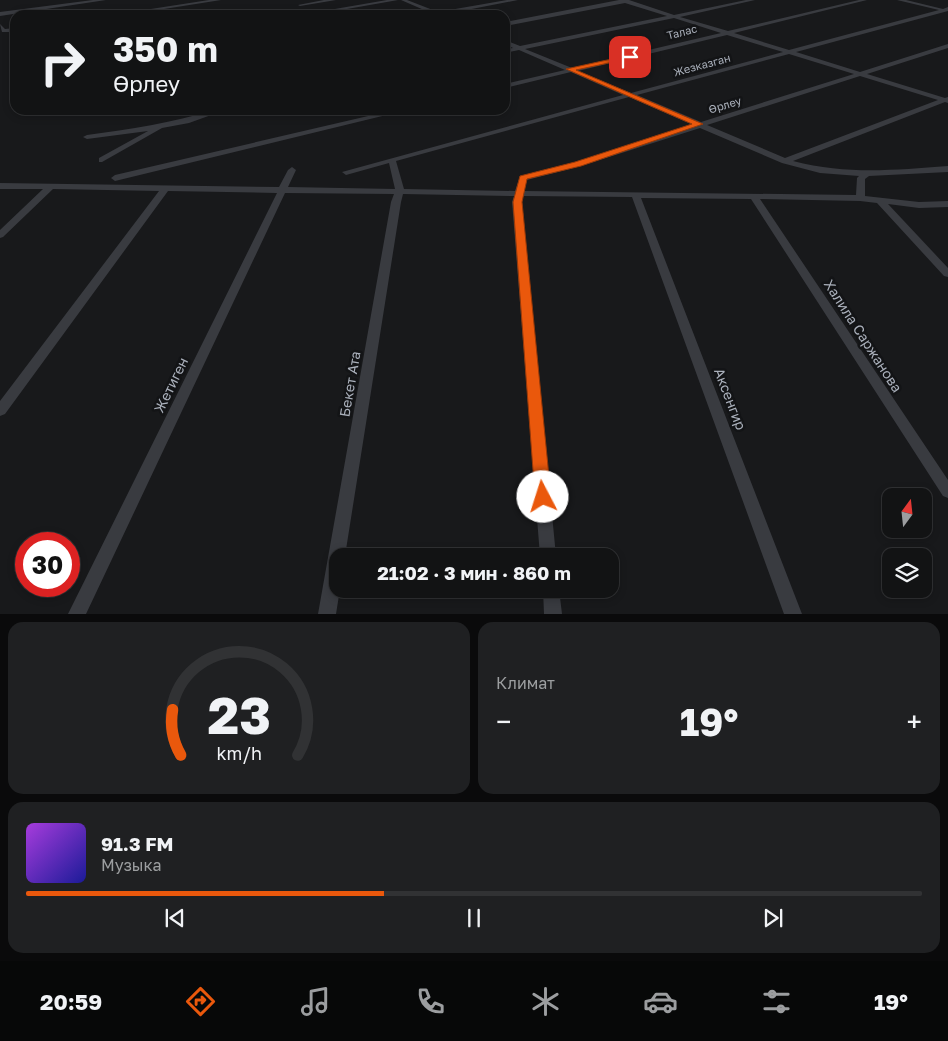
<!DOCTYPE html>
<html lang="ru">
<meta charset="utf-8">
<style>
body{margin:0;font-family:"Golos Text",sans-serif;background:#1f2022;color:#f1f3f6;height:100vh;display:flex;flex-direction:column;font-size:19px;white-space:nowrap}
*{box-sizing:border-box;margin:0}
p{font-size:16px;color:#9c9ea0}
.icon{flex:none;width:28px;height:28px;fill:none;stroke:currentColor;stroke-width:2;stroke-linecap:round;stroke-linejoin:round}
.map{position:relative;height:614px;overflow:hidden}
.sheet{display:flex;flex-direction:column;gap:8px;padding:8px;background:#0a0a0b;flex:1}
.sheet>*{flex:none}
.guide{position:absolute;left:10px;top:10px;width:500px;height:105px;border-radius:15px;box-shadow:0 2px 8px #0003,0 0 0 1px #313234;background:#121314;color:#f1f3f6;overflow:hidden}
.needle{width:32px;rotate:15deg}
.buttons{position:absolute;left:882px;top:488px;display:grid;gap:10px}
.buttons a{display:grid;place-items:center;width:50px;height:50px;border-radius:10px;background:#121314;box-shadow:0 2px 8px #0003,0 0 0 1px #313234;font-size:25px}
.speed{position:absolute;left:15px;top:532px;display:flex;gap:10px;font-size:25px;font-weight:700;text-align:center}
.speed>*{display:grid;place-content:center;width:65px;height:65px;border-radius:50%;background:#121314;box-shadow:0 2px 8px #0003,0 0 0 1px #313234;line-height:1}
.speed .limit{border:8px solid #d22;background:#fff;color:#111}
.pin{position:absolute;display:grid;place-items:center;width:42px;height:42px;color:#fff;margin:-21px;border-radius:10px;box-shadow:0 2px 8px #0006}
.me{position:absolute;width:55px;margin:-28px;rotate:355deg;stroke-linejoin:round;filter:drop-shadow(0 0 4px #0008)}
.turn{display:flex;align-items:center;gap:18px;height:105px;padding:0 20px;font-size:22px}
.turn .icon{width:65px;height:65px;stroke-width:2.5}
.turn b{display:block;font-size:35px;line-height:42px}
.big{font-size:38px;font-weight:700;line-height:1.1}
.sheet .tile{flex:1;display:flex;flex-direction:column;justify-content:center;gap:8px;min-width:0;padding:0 18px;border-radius:15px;background:#1f2022}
.sheet .dial{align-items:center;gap:0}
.dial svg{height:130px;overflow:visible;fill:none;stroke:#313234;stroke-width:7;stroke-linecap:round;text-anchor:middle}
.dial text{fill:#f1f3f6;stroke:none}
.song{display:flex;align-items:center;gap:15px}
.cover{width:60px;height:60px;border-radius:8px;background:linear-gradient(135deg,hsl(280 70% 55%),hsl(240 70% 35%))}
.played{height:5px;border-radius:2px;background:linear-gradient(90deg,#ea580c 40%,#313234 40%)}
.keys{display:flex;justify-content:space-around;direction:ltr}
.heat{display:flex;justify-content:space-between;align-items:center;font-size:28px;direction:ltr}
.sheet .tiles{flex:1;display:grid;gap:8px;grid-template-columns:1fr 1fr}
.tile:last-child{grid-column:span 2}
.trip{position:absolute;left:329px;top:548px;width:290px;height:50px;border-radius:15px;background:#121314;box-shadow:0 2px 8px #0003,0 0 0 1px #313234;font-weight:700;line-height:50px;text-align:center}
.menu{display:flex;height:80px;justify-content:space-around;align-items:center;background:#070808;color:#9c9ea0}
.menu .icon{width:35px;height:35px}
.menu .on{color:#ea580c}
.menu b{font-size:22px;color:#f1f3f6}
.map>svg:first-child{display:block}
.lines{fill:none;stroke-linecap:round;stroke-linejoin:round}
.street{fill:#393b40;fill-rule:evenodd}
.route{fill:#ea580c;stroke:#983908}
.labels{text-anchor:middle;stroke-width:5;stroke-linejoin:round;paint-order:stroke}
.far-street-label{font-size:11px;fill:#aab0bb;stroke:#131416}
.street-label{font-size:14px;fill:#aab0bb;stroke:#131416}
</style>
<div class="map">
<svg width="948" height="614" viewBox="0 0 948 614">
<rect width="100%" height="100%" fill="#18191b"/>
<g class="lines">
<path class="street" d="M93,0h13l-106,16v-4z
M209,0h12l-95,15h-14z
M324,0h12l-36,6 -2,-1z
M387,0h11l-85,15h-13z
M401,0h6l31,12 69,-12h11l-77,15h-16l6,-2z
M619,0h10l45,15 72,-15h9l-75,17 48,14 131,-31h8l-133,33 55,17 150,-40 -42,-10h9l37,9 5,-2v4l-152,41 64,20 88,-28v4l-81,26 78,24 3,-1v6l-3,-1 -152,59c55,14 100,9 155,5v6l-79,4 -4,3v17l54,6 29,-1v6l-29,1 -31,-4 60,64v9l-4,-1 -67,-73 -17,-2 -100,-2 188,281v18l-5,-2 -192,-297 -110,-1 161,416h-18l-152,-417 -109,-1 -1,6 34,354h-16l-28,-354 2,-6 -111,-2 -2,8 -56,354h-7v33h2l-4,25h-18l73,-412 3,-8 -109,-1 -199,421h-18l209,-421 -109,-2 -163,223 -5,2v-15l159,-210 -106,-2 -50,48 -3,1v-8l43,-41h-43v-6l279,4 9,-17 4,-3 4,3 -8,17 107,2 -6,-26 -43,12 -4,-3 281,-77 -52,-23 -66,16v-4l60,-14 -46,-20 -14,3v-4l8,-1 -8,-4v-4l15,6 147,-30 -42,-13 -120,23v-4zM674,18l47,15 -149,35 -47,-19zM727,35l56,17 -152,41 -53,-22zM789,54l65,20 -153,48 -64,-27zM860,76l78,24 -153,58 -78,-33zM629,97l64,28 -118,37 -55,14 -5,15 -111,-2 -8,-28zM700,128l82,35 38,10 39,3 -2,2 -1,17 -332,-4 3,-11 54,-14z
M0,24l5,5 10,-1v4h-13z
M214,110h11l-36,13 -27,5 -60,34h-3v-4l49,-27 -61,8 -4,-2 4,-2c43,-6 85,-12 127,-25z
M394,110h13l-292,71 -4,-3 4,-3z
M543,589h16l3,25h-18z"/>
</g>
<path class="route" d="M630,55l2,3 -56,12 127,54 -122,42 -54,13 -5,23 29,295 -3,4 -5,2 -5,-2 -3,-4 -22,-295 7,-26 55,-14 117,-38 -126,-55z"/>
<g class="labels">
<g class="far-street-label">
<text transform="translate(682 32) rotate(-14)" y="4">Талас</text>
<text transform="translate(702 65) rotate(-15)" y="4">Жезказган</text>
<text transform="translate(725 105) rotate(-17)" y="4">Өрлеу</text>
</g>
<g class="street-label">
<text transform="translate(863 336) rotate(57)" y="5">Халила Саржанова</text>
<text transform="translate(350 384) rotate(-80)" y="5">Бекет Ата</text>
<text transform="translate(171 385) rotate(-64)" y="5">Жетиген</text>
<text transform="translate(730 399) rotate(69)" y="5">Аксенгир</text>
</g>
</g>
</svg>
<div class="buttons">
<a><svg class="needle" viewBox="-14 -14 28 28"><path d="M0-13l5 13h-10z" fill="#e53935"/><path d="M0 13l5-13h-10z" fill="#9c9ea0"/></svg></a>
<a><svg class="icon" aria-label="layers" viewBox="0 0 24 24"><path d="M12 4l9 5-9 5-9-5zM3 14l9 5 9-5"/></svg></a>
</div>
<div class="speed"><div class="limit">30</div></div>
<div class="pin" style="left:630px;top:57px;background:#d93025"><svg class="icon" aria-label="arrive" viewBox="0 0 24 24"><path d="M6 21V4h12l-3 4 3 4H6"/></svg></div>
<svg class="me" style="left:543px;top:497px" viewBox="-20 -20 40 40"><circle r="19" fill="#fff"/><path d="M0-13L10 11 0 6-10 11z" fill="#ea580c"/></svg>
<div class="trip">21:02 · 3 мин · 860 m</div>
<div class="guide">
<div class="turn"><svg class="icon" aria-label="right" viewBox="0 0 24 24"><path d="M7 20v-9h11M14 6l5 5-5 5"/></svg><div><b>350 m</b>Өрлеу</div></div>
</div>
</div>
<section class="sheet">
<div class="tiles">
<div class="tile dial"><svg viewBox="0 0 100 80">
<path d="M14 69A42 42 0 1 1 86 69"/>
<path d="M14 69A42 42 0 0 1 9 41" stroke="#ea580c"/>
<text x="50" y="56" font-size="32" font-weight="700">23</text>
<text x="50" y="72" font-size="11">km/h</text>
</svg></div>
<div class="tile"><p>Климат</p>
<div class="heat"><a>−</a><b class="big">19°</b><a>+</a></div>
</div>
<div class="tile">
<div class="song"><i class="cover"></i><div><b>91.3 FM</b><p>Музыка</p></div></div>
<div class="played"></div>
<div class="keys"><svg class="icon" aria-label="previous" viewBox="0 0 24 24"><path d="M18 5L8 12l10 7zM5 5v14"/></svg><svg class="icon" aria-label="pause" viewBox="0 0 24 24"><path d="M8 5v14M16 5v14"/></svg><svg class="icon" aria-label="next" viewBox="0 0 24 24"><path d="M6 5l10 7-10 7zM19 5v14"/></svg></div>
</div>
</div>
</section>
<nav class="menu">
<b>20:59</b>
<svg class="icon on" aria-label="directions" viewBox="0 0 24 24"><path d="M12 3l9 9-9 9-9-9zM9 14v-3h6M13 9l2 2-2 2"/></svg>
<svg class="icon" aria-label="music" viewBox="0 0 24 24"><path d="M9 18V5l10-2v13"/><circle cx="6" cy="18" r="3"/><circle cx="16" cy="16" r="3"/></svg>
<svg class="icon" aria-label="phone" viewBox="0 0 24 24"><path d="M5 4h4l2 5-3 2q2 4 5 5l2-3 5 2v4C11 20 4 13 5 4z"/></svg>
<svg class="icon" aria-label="climate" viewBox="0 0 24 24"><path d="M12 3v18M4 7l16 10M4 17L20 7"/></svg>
<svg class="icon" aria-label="car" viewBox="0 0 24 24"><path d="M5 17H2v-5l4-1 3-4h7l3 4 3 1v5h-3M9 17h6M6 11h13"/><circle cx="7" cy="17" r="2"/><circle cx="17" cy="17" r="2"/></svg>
<svg class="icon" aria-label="filters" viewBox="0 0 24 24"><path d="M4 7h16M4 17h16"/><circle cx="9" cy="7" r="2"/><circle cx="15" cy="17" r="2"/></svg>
<b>19°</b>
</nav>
